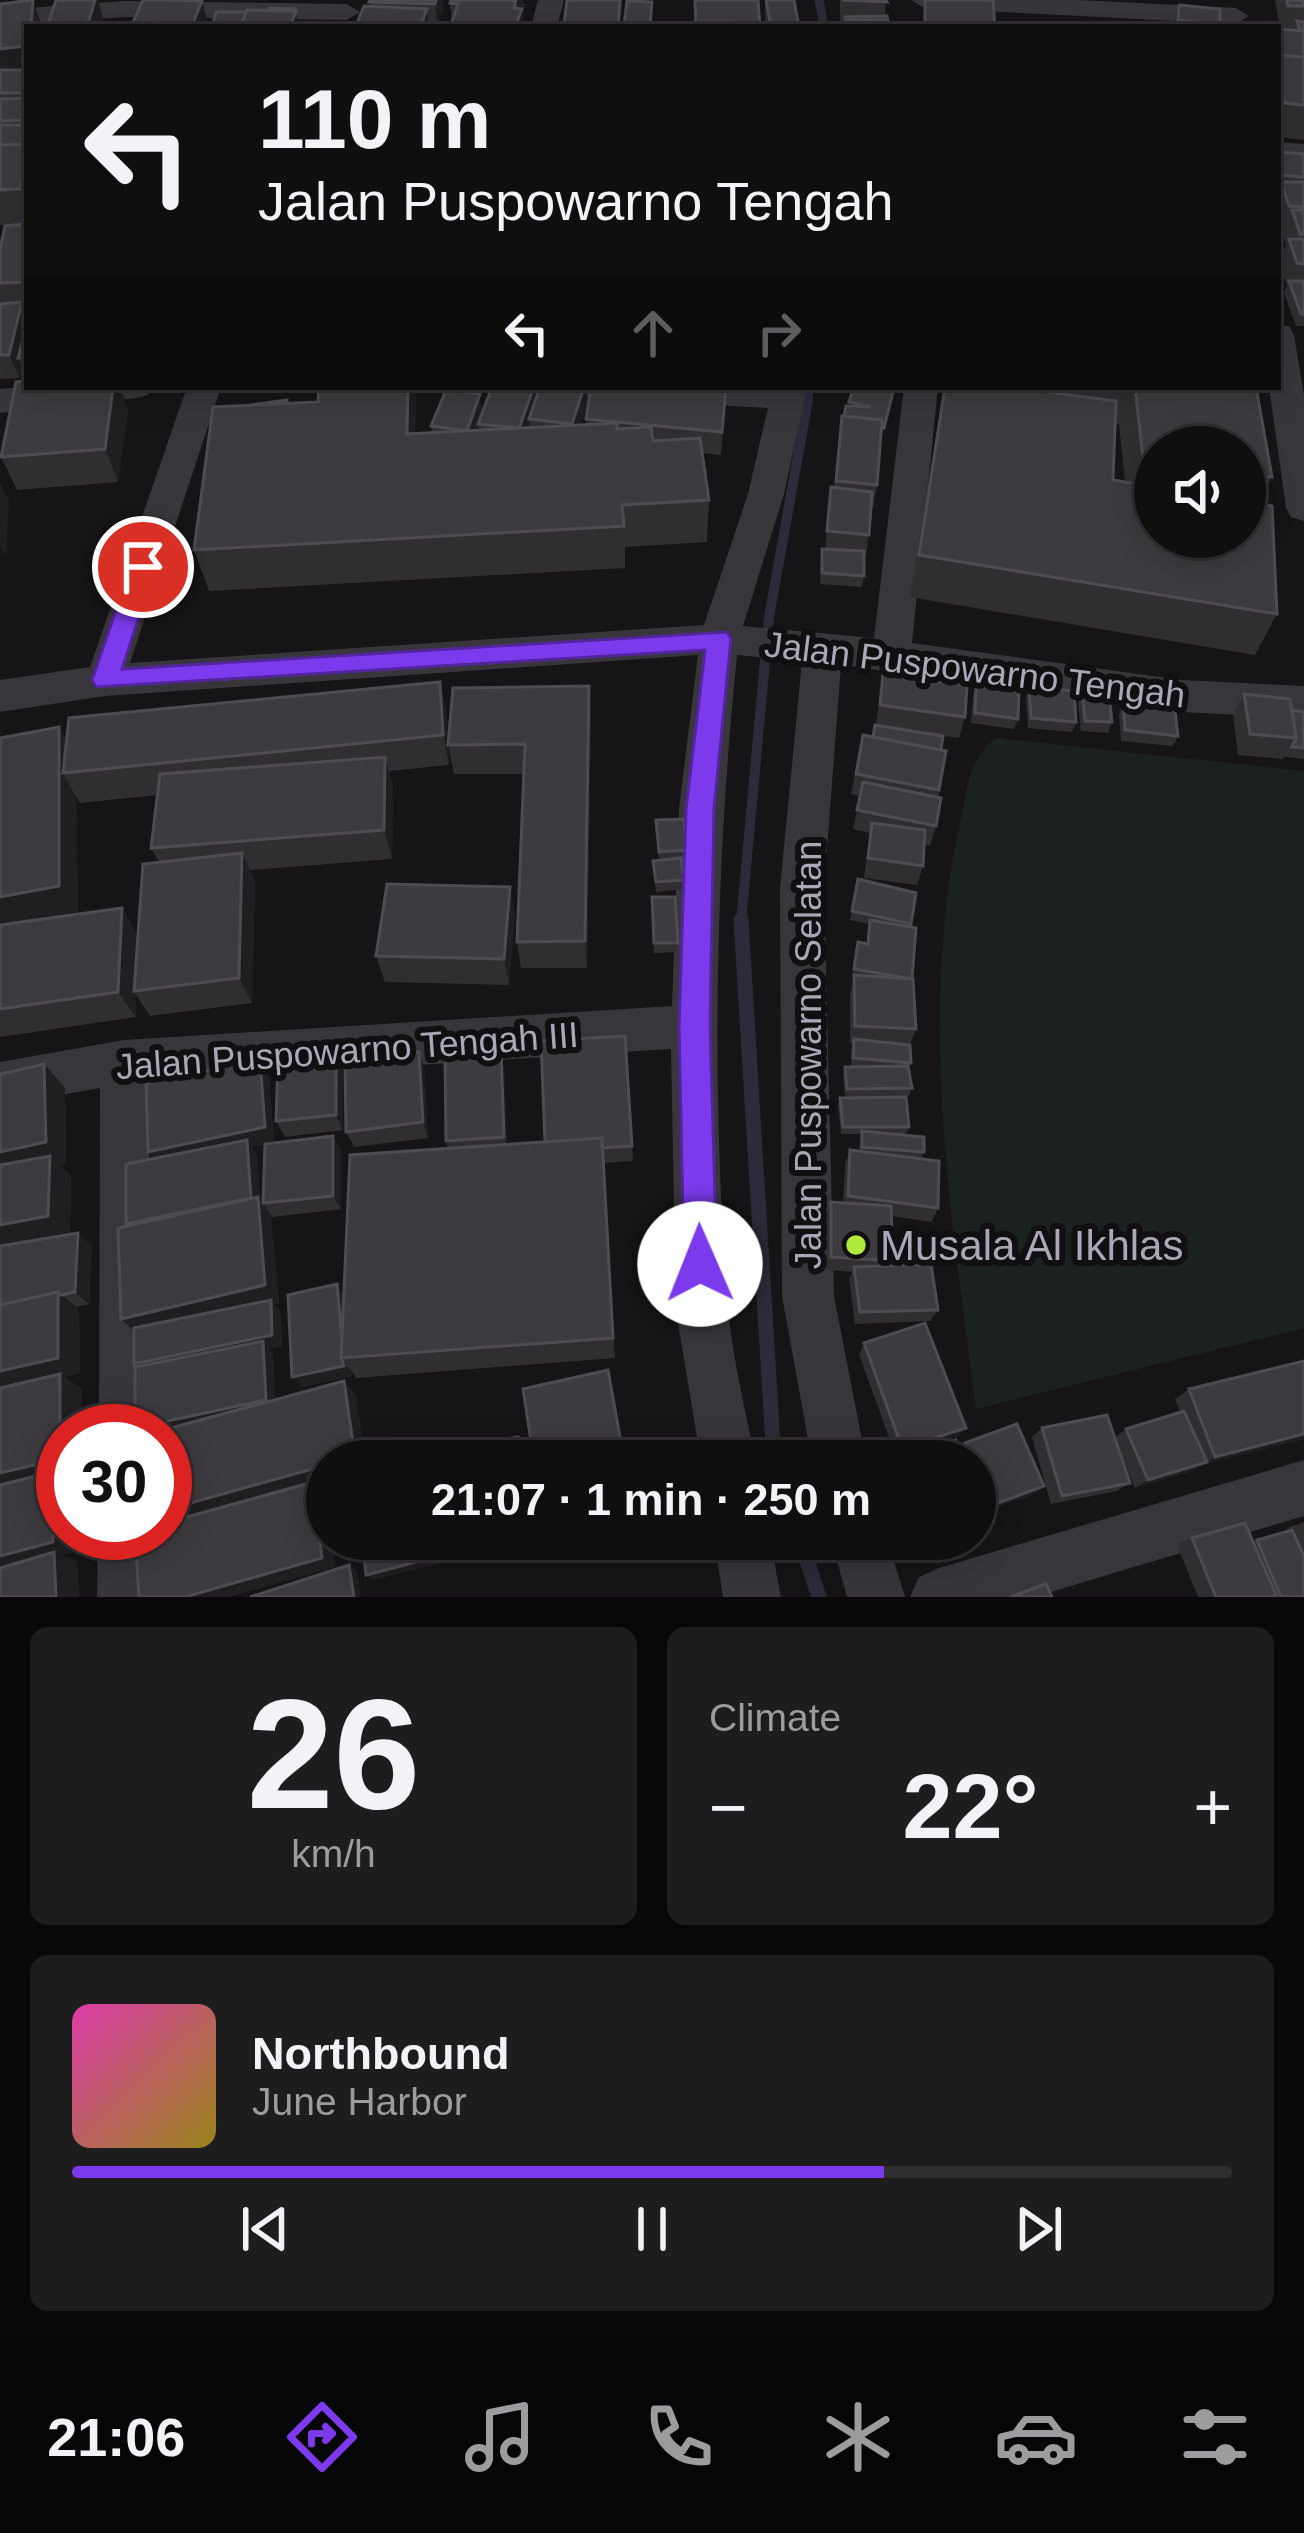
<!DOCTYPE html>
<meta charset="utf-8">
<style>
body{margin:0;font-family:Arial,sans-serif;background:#1e1d1e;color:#f1f3f6;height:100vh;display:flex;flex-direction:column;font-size:45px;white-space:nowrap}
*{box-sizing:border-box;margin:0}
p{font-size:39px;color:#9c9c9f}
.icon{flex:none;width:66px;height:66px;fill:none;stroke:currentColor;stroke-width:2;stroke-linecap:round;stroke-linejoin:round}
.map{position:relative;height:1597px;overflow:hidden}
.details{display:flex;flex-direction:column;gap:30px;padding:30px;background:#090809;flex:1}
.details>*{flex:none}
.top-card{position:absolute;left:24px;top:24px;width:1257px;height:366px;border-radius:0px;box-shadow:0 6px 30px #0003,0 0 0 3px #302f30;background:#100f10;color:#f1f3f6;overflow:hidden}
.tools{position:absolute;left:1134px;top:426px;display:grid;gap:24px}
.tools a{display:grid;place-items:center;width:132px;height:132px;border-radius:50%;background:#100f10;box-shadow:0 6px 30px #0003,0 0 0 3px #302f30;font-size:60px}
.speed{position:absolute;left:36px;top:1404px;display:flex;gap:24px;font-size:60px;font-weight:700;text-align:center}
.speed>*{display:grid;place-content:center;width:156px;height:156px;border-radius:50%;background:#100f10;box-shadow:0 6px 30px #0003,0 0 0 3px #302f30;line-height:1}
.speed .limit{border:18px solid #d22;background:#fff;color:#111}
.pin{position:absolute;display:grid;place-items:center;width:102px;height:102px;color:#fff;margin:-51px;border:6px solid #fff;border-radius:50%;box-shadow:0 3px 12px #0007}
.me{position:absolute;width:132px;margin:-66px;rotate:359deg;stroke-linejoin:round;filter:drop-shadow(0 0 9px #0008)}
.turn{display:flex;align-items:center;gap:42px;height:252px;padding:0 36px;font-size:54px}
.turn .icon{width:156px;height:156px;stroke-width:2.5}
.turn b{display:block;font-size:84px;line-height:102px}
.lanes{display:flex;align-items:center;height:114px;padding:0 36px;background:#0003;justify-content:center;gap:60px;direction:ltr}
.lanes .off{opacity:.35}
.big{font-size:90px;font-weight:800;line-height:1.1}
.details .card{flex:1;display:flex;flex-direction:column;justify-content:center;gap:18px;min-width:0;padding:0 42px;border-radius:18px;background:#1e1d1e}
.details .dial{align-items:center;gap:0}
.dial b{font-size:156px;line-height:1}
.song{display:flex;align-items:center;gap:36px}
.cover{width:144px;height:144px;border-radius:18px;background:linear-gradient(135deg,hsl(320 70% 55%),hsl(50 70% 35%))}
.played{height:12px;border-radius:6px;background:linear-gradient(90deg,#7c3aed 70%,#302f30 70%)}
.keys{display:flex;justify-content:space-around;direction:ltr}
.heat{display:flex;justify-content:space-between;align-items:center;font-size:66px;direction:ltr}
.details .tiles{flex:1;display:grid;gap:30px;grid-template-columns:1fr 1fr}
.card:last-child{grid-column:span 2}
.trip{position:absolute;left:306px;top:1440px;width:690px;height:120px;border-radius:60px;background:#100f10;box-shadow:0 6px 30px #0003,0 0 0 3px #302f30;font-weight:800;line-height:120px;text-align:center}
.tabs{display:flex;height:192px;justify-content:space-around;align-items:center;background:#060606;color:#9c9c9f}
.tabs .icon{width:84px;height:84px}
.tabs .current{color:#7c3aed}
.tabs b{font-size:54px;color:#f1f3f6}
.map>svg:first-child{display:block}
.green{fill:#1b2120}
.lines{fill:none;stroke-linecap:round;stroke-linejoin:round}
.stream-far2{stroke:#2d2b39;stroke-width:9}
.stream-far1{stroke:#2d2b39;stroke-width:10}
.stream{stroke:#2d2b39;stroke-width:15}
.minor{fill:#38363b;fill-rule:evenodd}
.wall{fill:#2f2e31;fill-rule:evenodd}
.shaded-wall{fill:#201e20}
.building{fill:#3d3b3f;stroke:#4e4c52;stroke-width:3}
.route{fill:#7c3aed;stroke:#51269a;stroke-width:3}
.poi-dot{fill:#afe93a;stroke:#110f11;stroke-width:4.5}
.labels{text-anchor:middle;stroke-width:12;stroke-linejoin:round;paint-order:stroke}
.street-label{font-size:36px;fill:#aca7b6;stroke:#110f11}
.near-poi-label{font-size:42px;fill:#aca7b6;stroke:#110f11;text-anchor:start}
</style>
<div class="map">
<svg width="1304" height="1597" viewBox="0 0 1304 1597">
<rect width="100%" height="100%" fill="#161416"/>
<path class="green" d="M996,738l308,33v557l-328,81c-25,-195 -59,-397 -15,-591 8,-34 6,-57 35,-80z"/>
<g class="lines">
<path class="stream-far2" d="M819,0l5,27
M807,403l3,-16"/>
<path class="stream-far1" d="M741,923l28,-306 39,-217"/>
<path class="stream" d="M741,920l33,541
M800,1539l19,58"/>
<path class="minor" d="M538,0h26l-7,27h-26z
M911,0h168l157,8 13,8 -13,8 -312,-16z
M124,1l223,3 13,8 -13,8 -223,-3 -124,9v-16z
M1278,142l26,2v18l-26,-2z
M1278,324l12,3 4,8 10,60v126l-13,-4 -5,-9 -17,-121h9z
M27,387h126l-5,8 -12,3 -136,15v-24z
M187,387h34l-91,276 574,-38 44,-131 20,-86 -180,-10 -12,-3 -5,-8h236l-23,107 -41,132 131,12 30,-251h34l-26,256 270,37 122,6v32l-122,-6 -341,-47 -17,224 10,407 32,165h-54l-30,-165 -2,-407 22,-228 -65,-6c-22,216 -26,436 -9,652 4,51 18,103 27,154h-54l-25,-150 -5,-262 -523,33 5,349h-54l1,-343 -100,18v-44l124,-22 548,-34 7,-197 19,-154 -593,41 -105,16v-32l90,-13z
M1304,1460v56l-270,81h-124l9,-20 20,-9z
M98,1533h56l1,64h-58z
M714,1539h56l11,58h-58z
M831,1539h56l18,58h-58z"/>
</g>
<path class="wall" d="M370,0h73v8l-5,19h-82l14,-21z
M567,0h55l-2,27h-56z
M694,0h64l2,27h-66z
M765,0h29l5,27h-34z
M840,0h46l-1,16 4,11h-45l1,-4h-5z
M1275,0h29v140l-26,-3v-108h16l-14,-1z
M202,1l6,23 -1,3h-76h3l-1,-5z
M450,3l75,1 -3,8 1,15h-73l2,-6z
M0,4l41,19 -1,4h-13v197l-27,1z
M1179,5l41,20 -1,2h-47z
M1278,152l26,2v172h-8l-12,-33 3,-7 -8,-24 7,-17 -4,-12 2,-3 -5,-1 -1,-3z
M27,224v81l-4,1 4,9v64l-5,-12 -2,11 -20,1v-129z
M319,387h95l2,10 -1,36 17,-1 -1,-6 52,-15 53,-24 1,11 50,6 -7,21 6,-1v-5l140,-31 -5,67 -18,-2 6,47 -2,42 -82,5v21l-416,23 -15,-41 93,-147 31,-2z
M854,387h40l-13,52 -4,46 -4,23h-2l-5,49h-2v19l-2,11 -42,-3 1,-24 1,-11h3l6,-62 3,1 8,-72h2z
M944,387h312l16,90 -13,27 18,110 -22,41 -345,-58zM1115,424h4l6,58 -12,-2zM1155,447h90v90h-90z
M128,408l-10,74 -101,8 -16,-33z
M883,674l82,43 -6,21 -42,-6 22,58 -3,36 -6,20 -6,-2 -1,22 -6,19 -53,-7 6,-45 -17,-4 7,-33 -9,-2 12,-59 9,2 4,-12z
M440,682l6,30 3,53 -60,6 4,15 -1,73 -142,11 5,11 -3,122 -102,13 -14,-21v22l-136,20v-299l59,-11 8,14zM158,795l-7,53 8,14 -21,73 -60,-22 -2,-116 4,6z
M589,686l2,31 -4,251h-66l-4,-26 7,-168h-70l-6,-29z
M976,686l42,33 -4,10 -43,-6 2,-27z
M1029,687l47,35 -4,10 -44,-4 -2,-30z
M1082,693l30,29 -4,11 -27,-2 -3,-27z
M1244,694l48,16 12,2v47l-18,-2 -1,-1 -2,3 -45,-4 -5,-40z
M1123,704l55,32 -5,10 -52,-5 -2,-26z
M656,830l31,20 -1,10h-5l2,29 -27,3 -3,-31 6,-1z
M858,879l58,14 -6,34 6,102 -6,16 -1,23 3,20 -3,8 -64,1 -2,-21 2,-9 6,-1 1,-23h-2v-50l4,-15h-2l3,-27 3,-9 9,2 2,-20 -19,-4z
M652,897l26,46 -1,9 -23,1z
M515,914l-6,71 -124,-3 -9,-26z
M625,1036l8,125 -29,2 11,195 -259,20 -4,-6v4l-50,11 -10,-10 45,-93 7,11 104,-146 -2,-8 58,-74 3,78 38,-3z
M336,1054l7,16v60l-58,7 -9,-16z
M44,1064l21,24 1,76 -7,1 12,12 -1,57 22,12 -3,58 -13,3 3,2 1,64 -16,4 18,12 -22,87 3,57h13l1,18 -15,4 15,6 2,36h-79z
M424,1068l4,70 -74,9 -8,-15z
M269,1076l5,66 59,-6 8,15v58l-69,8 -9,-14 2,-59 -13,3 5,8 3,45 11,17 8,86 -5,1 6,8 2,34 -12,2 3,4 2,48 81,-5 9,66h-38v19l-12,4 11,9 1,46h5l3,28 -170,-34 -28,-167 -3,-36 -13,-11 7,-93 -2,-2 28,-65z
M840,1098l69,29 -3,7h-10l28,18 -3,7 17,49 -6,14 -41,-6 2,45 -2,4 47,45 -8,11 -75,3 -6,-45 3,-7 -25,-2 -1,-54 5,-14 12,1 2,-39 5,-14 9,1 2,-17h-20l-3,-28z
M864,1343l93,94 -61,20 -37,-103z
M1304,1361v78l-101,25 -11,7 -57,17 -17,-40 12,35 -13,8 -66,13 -19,-67 10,-9 72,10 12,-9 54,-16 -5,-14 14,-10z
M965,1443l79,43 -10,8 -53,19 -2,-6 -4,3v-49h-81l65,-12z
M1304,1522v75h-106l-21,-52 15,-7 61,3 35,-10 -1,-3z"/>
<path class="shaded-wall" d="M33,0l8,23 -1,4h-9z
M95,0h3l5,18 -2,9h-14z
M436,0h7v8l-5,19 -3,-23z
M516,0h8l-2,12 1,15h-8l-1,-19z
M202,1l6,23 -1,3h-13l-1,-4z
M295,9l4,18h-9z
M427,9l2,18h-9z
M27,46v24l-22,9 -3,16 -2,-7v-39z
M27,161v45l-7,-17z
M22,302l5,13v30l-9,13 4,9 -2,11 -11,-23z
M113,387h7l8,21 -10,74 -13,-33z
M408,387h6l2,10 -2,79 -7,-42z
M534,387h2l1,18 -8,14 1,7 -9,26 -2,-23z
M584,387h2l1,17 -14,43 -1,-23z
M480,394l3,23 -5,7 1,6 -12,1z
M0,483l9,18 -3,55 -6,-10z
M440,682l6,30 3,53 -6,-30z
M589,686l2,31 -4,251 -2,-27z
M59,727l17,30 -13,16 13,24 2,116 -78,15v-31z
M385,757l8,29 -1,73 -8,-29z
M242,853l13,28 -3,122 -13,-25z
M510,887l5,27 -6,71 -5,-26z
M122,908l16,27 -4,56 2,4v22l-18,-25z
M501,1050l3,17 4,85 -4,-15z
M419,1052l5,16 4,70 -5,-16z
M336,1054l7,16v60l-7,-15z
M260,1060l9,16 5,66 -22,5 5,8 3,45 11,17 8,86 -5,1 6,8 2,34 -12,2 3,4 3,57 -111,22h-25l-5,-3 12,-54 -13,-10 6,-28 -19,-17 18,-81 -13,-14 34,-57 -12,-15z
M44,1064l21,24 1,76 -7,1 12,12 -1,58 -70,14v-97z
M333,1136l8,15v58l-8,-13z
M78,1233l14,13 -3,58 -14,-12z
M337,1284l8,12 -2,62z
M58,1292l21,17 1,64 -16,4 18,12v42h-19v44l-3,1 3,2v55h13l1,18 -15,4 15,6 2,36h-23l-56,-25v-201z
M344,1362l8,10v4l-50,11 -10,-10z
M344,1381l12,14 9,66h-24z
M966,1428l-9,9 -61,20 6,-9z
M1304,1434v5l-101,25 -11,7 -57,17 13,-8 56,-17 11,-6z
M623,1454l1,7h-29z
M327,1465v15l-12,4 11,9 1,46h5l3,28 -106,30h-44l-20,-71v-16z
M1044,1486l-10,8 -53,19 9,-7z
M449,1539h5l3,20 -83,21 -8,-5z
M349,1565l8,6 4,26h-7z"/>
<path class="building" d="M33,0l-2,27h-4v19l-27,3v-45z
M56,0h39l-8,27h-40z
M143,0h27l32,1 -9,22 -60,-1z
M370,0h66l-1,4 -66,-2z
M451,0h65l-2,8 8,1 -7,18h-65l8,-23 -8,-1z
M567,0h53l-2,25 -54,-1z
M695,0h63l2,27h-27l-1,-5h-36z
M766,0h28l5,27h-28z
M842,0h44l1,2z
M925,0h68l2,27h-70z
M1287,0h17v6h-16z
M627,1l25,1 -2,24 -26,-1z
M1179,5l41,4v16l-42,-5z
M364,6l63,3 -7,18 -64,-2z
M269,8l26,1 -1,2h-27z
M247,10l49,1 -6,16 -49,-1z
M216,12h30l-5,15h-29z
M887,16l2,11 -2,-7h-38l-2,7 -2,-10z
M849,20h38l1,7h-38z
M1297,21l7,1v9h-4z
M1172,23l46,4h-46z
M1278,29l26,2v26l-26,-2z
M1278,55l26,2v48l-20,-2 -6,-34z
M0,70h27v23h-27z
M27,98v22l-27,1v-22z
M0,125h27v19l-27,1z
M27,144v17l-7,28 -20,1v-45z
M1278,152l26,2v23l-26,-2z
M1281,182h23v25l-15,-1z
M1292,210h12v24h-4z
M27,224v58l-27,1v-33l5,-24z
M1289,239h15v25l-7,-1z
M1289,281h15v33h-3z
M22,302l-13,53h-9v-51z
M27,323v34l-9,1z
M27,381v6h86l-8,62 -104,8 15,-75z
M319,387h89l-1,47 210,-11v6l34,-2 2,14 47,-3 9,62 -87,5 2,21 -430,24 19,-143 105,-5z
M492,387h42l-15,41 -41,-4z
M540,387h44l-12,37 -43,-5z
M591,387l135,1 -4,44 -136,-13z
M854,387h16l23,5 -9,36h-2v-8l-38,-4 2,-10 25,1 -22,-5z
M945,387h66l105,14 -3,79 42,7v50h90v-36l27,5 5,108 -358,-59z
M1135,387h121l16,90 -27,-2v-28h-90v21l-11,-1z
M446,390l34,4 -13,37 -36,-5z
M287,400v3l-37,2z
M842,416l40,4 -5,65 -41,-4z
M831,487l41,5 -3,43 -42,-4z
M822,549l42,2v25l-42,-3z
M883,674l84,11 -2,32 -85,-12z
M440,682l3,53 -380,38 6,-55z
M589,686l-4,255 -68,1 8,-198 -77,1 5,-57z
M976,686l43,5 -1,28 -43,-6z
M1029,687l45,4 2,31 -45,-4z
M1082,693l27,2 3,27 -27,-1z
M1244,694l46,5 6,39 -46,-4z
M1123,704l52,6 3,26 -53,-6z
M1292,710l12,2v36l-12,-1 4,-9z
M875,725l68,11 -2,14 -68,-13z
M59,727v159l-59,11v-159z
M863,735l83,16 -7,39 -83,-16z
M385,757l-1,73 -233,18 9,-74z
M863,782l78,16 -5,28 -79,-16z
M684,819l3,31 -28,2 -3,-32z
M872,823l53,7 -2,36 -55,-8z
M242,853l-3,125 -105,13 9,-127z
M681,858l3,22 -28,2 -3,-21z
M858,879l58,14 -5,31 -59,-13z
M387,884l123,3 -6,72 -128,-3z
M652,897h23l3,46h-24z
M122,908l-4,84 -118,17v-84z
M870,920l46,8 -4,51 -58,-10 4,-27 10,2z
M854,975l59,4 3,50 -61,-3z
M625,1036l7,110 -30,2v-10l-57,4 -4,-101z
M854,1039l56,6 1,18 -58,-5z
M501,1050l3,87 -58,4 -1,-86z
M419,1052l4,70 -77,10 -1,-71z
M336,1054v61l-60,6 2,-61z
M260,1060l5,67 -117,25 -2,-69z
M44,1064l2,78 -46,10v-78z
M908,1066l4,22 -65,1 -2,-22z
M906,1097l3,30h-66l-3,-29z
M862,1131l62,6v15l-62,-5z
M333,1136v60l-70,7 2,-59z
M602,1138l11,200 -272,20 9,-203z
M247,1140l4,58 -125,26v-60z
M850,1150l89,11 -1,47 -90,-12z
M50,1156l-2,60 -48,9v-60z
M258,1197l7,88 -144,34 -3,-91z
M831,1202l60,4 2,55 -62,-4z
M78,1233l-3,59 -14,3 -3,-3 -58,13v-59z
M931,1264l7,46 -78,2 -6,-45z
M337,1284l5,55 -1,19 3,8 -52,11 -4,-82z
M58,1292v66l-58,13v-66z
M271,1300l1,35 -138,29v-36z
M925,1323l41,105 -64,20 -38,-105z
M263,1341l3,59 -131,28v-61z
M1304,1361v73l-89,23 -26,-68z
M608,1370l15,84 -28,7h-61l-11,-72z
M60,1374v85l-60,14v-85z
M344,1381l11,76 -14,4h-14v4l-162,45v-79h-5z
M1184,1411l23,51 -59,18 -22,-51z
M1107,1415l23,68 -68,13 -20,-68z
M1017,1424l27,62 -54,20 -15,-38v-7h-3l-7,-18z
M518,1437l3,24h-109v-4z
M956,1440l8,21h-70z
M52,1472l1,70 -53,14v-71z
M313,1482l9,76 -137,39h-46l-4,-64h30v-10z
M975,1490l6,15 -6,2z
M1245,1523l32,74h-61l-24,-59z
M1292,1530l12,26v41h-23l-24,-57z
M362,1539h87l2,14 -85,22z
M54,1552l2,45h-56v-29z
M349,1565l5,32h-104z
M1046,1584l6,13h-42z"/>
<path class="route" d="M143,558l12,9 -33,102 605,-37 4,7 -17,170 -4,217 7,238 -5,12 -12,5 -11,-5 -5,-12 -5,-238 7,-217 19,-159 -609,37 -4,-7 39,-113z"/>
<circle class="poi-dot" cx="856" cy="1245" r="12"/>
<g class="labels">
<g class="street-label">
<text transform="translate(975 669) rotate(7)" y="13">Jalan Puspowarno Tengah</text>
<text transform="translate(347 1050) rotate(-4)" y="13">Jalan Puspowarno Tengah III</text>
<text transform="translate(808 1055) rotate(-90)" y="13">Jalan Puspowarno Selatan</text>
</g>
<g class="near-poi-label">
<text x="880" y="1260">Musala Al Ikhlas</text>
</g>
</g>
</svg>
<div class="tools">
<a><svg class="icon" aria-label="sound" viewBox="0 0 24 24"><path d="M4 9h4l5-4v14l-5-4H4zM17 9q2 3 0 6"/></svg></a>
</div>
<div class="speed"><div class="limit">30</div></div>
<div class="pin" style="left:143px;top:567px;background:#d93025"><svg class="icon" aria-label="arrive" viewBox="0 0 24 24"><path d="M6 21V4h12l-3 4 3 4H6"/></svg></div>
<svg class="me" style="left:700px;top:1264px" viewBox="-20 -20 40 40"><circle r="19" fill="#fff"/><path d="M0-13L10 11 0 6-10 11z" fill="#7c3aed"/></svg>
<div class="trip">21:07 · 1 min · 250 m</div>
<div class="top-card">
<div class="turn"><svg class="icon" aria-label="left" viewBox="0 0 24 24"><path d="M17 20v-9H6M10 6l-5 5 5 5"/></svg><div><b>110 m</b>Jalan Puspowarno Tengah</div></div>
<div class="lanes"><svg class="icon" aria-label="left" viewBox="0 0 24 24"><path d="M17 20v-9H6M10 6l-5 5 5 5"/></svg><svg class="icon off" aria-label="ahead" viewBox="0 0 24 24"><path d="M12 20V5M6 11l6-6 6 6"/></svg><svg class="icon off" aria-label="right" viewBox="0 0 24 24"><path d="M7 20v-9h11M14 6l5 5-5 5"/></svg></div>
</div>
</div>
<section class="details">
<div class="tiles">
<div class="card dial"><b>26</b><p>km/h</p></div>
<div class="card"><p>Climate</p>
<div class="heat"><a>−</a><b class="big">22°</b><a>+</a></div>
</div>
<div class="card">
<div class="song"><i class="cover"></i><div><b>Northbound</b><p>June Harbor</p></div></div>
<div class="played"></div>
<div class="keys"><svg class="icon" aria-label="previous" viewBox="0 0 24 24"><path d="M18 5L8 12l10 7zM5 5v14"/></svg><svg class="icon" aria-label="pause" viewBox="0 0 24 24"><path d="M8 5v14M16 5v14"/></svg><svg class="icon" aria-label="next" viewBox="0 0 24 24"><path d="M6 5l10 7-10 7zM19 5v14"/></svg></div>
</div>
</div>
</section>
<nav class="tabs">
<b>21:06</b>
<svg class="icon current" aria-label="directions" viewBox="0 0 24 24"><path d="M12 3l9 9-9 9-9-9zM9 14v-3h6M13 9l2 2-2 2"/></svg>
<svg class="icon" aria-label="music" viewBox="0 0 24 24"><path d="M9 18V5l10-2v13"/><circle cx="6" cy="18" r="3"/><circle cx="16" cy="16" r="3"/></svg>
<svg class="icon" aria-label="phone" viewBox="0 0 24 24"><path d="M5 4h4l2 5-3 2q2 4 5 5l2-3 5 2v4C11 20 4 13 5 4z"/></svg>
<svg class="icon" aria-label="climate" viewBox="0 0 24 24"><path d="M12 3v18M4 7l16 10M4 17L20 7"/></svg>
<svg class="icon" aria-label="car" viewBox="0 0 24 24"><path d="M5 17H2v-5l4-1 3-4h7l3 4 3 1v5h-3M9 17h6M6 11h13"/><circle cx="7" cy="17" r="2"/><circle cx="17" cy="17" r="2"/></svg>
<svg class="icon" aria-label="filters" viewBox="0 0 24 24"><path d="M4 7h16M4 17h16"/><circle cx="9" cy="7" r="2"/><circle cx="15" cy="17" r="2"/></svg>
</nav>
